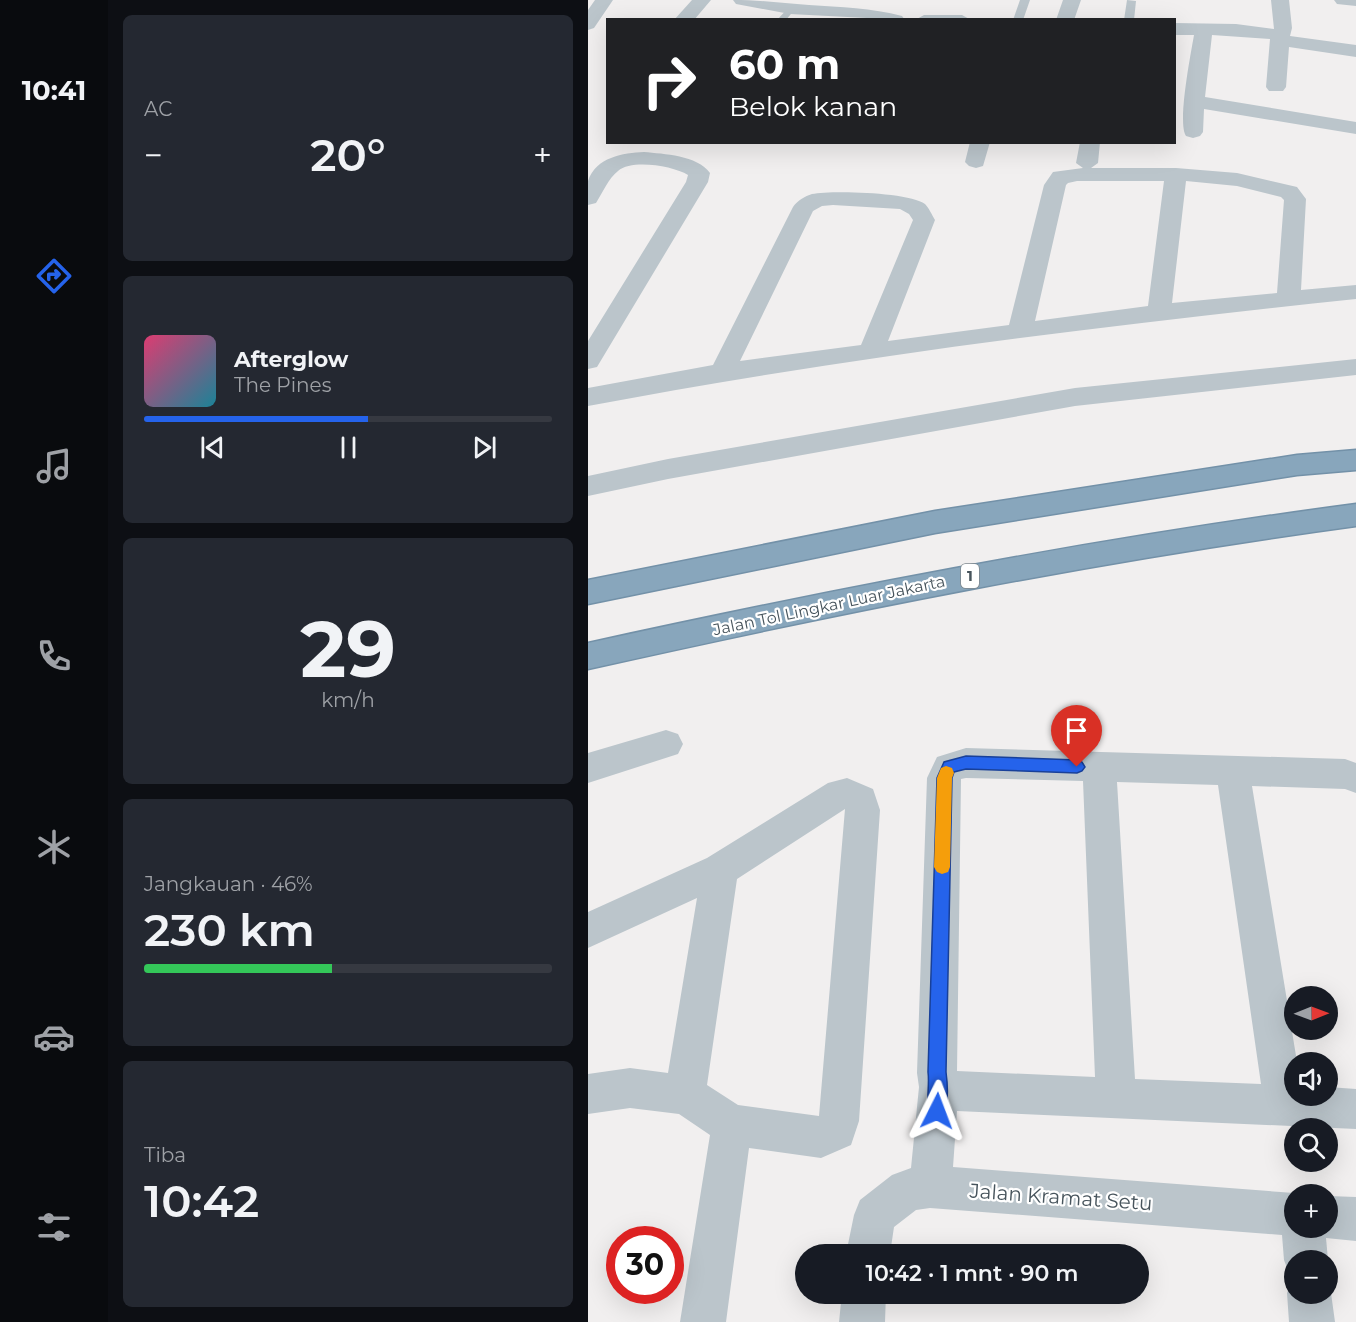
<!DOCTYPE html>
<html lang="id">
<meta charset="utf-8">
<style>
body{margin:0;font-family:Montserrat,sans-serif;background:#242831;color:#f1f3f6;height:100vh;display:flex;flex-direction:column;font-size:22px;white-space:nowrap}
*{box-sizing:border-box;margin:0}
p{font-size:20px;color:#9ea1a6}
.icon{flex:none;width:33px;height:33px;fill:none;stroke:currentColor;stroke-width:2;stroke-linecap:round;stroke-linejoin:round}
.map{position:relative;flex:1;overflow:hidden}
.panel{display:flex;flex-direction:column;gap:15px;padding:15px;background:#0d0f14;width:480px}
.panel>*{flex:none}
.banner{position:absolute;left:18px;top:18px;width:570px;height:126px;border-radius:0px;box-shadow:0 6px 24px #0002;background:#202124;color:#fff;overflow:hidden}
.needle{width:39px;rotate:89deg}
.tools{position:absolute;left:696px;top:986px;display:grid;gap:12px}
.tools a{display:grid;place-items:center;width:54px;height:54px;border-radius:50%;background:#171b24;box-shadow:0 6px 24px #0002;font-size:30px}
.speed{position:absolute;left:18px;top:1226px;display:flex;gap:12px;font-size:30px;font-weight:700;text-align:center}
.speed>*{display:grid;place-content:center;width:78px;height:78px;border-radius:50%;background:#171b24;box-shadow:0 6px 24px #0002;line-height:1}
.speed .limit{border:9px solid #d22;background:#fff;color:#111}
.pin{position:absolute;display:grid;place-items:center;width:51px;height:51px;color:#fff;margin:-62px -26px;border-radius:50% 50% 50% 0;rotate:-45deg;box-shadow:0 0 6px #0007}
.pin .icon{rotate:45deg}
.me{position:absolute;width:66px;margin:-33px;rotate:3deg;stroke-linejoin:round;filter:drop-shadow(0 0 4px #0008)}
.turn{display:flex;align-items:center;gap:21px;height:126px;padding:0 24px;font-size:27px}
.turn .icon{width:78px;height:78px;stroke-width:2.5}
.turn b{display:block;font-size:42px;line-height:51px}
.big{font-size:45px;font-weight:600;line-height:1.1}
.panel .widget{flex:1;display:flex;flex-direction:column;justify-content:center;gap:9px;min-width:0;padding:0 21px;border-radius:9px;background:#242831}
.panel .dial{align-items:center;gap:0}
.dial b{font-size:78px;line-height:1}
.song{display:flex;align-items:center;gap:18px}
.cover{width:72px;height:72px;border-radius:9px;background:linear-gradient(135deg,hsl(340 70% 55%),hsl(190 70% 35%))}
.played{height:6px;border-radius:3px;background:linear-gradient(90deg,#2563eb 55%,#363941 55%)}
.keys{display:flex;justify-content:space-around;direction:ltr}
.heat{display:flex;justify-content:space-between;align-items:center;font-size:33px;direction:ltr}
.charge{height:9px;border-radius:4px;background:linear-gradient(90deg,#34c759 46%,#363941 0)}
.trip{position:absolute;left:207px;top:1244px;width:354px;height:60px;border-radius:30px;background:#171b24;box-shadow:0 6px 24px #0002;font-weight:600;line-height:60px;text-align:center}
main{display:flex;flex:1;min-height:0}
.dock{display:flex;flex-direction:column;width:108px;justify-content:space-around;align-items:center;background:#090b0e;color:#9ea1a6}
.dock .icon{width:42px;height:42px}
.dock .current{color:#2563eb}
.dock b{font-size:27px;color:#f1f3f6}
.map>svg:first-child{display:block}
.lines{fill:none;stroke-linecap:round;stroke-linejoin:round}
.highway-casing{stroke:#7391a8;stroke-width:3}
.lane{fill:#bbc5cb;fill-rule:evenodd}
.street{fill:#bbc5cb;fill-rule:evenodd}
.highway{fill:#88a6bc;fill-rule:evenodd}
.route{fill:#2563eb;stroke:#184099;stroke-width:1.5}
.slow{fill:#f59e0b}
.labels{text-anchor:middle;stroke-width:4.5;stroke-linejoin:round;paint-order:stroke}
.shield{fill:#fff;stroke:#7e878d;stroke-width:1.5}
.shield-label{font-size:15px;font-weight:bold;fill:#47545c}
.street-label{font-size:16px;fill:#47545c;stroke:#fff}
.near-street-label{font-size:20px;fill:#47545c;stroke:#fff}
</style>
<main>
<nav class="dock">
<b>10:41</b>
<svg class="icon current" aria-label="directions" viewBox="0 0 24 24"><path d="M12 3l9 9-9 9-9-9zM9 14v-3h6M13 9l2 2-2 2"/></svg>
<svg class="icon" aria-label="music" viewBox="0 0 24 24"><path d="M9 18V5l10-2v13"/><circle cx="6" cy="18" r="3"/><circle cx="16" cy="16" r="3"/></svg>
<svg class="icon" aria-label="phone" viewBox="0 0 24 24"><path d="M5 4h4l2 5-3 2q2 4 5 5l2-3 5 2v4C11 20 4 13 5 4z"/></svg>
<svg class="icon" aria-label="climate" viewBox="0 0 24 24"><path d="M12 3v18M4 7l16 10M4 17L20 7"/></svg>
<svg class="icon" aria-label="car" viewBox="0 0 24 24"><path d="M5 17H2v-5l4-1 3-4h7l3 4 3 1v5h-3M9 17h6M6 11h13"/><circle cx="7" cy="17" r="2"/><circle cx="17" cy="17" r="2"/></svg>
<svg class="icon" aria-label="filters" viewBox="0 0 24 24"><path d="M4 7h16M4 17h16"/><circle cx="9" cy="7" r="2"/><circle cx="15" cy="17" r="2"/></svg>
</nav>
<section class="panel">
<div class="widget"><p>AC</p>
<div class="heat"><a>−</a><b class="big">20°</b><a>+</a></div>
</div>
<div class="widget">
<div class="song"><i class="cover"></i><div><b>Afterglow</b><p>The Pines</p></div></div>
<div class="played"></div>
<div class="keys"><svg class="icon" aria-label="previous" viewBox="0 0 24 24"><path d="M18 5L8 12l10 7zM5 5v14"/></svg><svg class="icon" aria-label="pause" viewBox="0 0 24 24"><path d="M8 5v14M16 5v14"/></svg><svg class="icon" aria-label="next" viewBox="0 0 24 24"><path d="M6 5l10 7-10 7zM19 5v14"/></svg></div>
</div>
<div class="widget dial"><b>29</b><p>km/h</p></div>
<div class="widget"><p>Jangkauan · 46%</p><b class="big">230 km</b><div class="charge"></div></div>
<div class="widget"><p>Tiba</p><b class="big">10:42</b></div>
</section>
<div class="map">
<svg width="768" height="1322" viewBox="0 0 768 1322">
<rect width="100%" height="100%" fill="#f1efef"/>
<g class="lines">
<g class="highway-casing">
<path id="highway" d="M768,450v20l-59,5 -362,58 -347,71v-24l347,-69 362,-56z
M768,504v22c-259,35 -514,86 -768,143v-26c255,-56 510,-105 768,-139z"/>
</g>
<path class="lane" d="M432,0h10l-7,20h-10z
M539,0l9,1 -2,19h-10z
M202,6l5,3 -9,11h-9z"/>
<path class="street" d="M7,0h18l-19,28 -6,2v-20z
M104,0h19l-17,20h-20z
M145,0c26,0 50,3 76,5 31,2 63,3 93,11l3,4 -115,-6 -54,-10z
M475,0h18l-7,20h-18z
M683,0h18l3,28 -2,8 66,9v12l-67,-10 -3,40 -3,4h-14l-3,-4 4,-48 -58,-4 -7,62 151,25v12l-152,-25 -1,23 -3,4 -7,2 -7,-2c-9,-13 5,-83 8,-101h-20v-12l62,1 38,5z
M746,0h22v6l-19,-2z
M336,15h38l9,5h-56z
M382,142h20l-7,24 -7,2 -7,-2 -4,-4z
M492,142h20l-2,21 -7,5h85l61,5 60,14 9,12 -5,91 55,-5v14c-257,27 -514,59 -768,107v-18l125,-23 80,-158c4,-6 12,-11 19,-13 19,-4 98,-2 113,10 4,4 7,11 10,16l-47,121 121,-16 35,-140 9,-13 30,-4 -7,-5zM489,181h87l-16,125 -113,15 31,-136 2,-2zM598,181l51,5 44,11 3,3 -7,93 -105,10zM245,205l67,4 9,5 4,6 -52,125 -121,16 73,-150 9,-5z
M56,152c20,2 53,3 66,21l-2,9 -111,185 -9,2v-28l98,-159 2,-7c-15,-9 -56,-16 -70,-4 -10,8 -15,21 -22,32l-8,2c0,-7 0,-18 0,-24 8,-24 35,-28 56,-29z
M768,359v16l-281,31 -407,73 -80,17v-20l80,-17 407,-71z
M78,730l12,4 5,10 -5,10 -90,29v-30z
M378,748l379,11 11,4v30l-11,-4 -93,-3 45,276h-3v33h34v-8l28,2v40l-399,-18 -4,56 341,26 4,1h-4v33h34v-31l28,1v44l-30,-3 2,22v1l-34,-1v33h34v-9l3,9 4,29h-46l-2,-29 7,-16 -4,-1 -6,-16 -2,-25 -352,-27 -14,2 -22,17 -4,27h-44l8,-39 6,-15 32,-25 19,-7 8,-81 -2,-14 10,-295 10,-21zM378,778l117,3 12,296 -138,-6 4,-292zM529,782l101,3 43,299 -126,-5z
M259,778l26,11 7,21 -21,311 -8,24 -30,13 -72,-10 -23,174h-46l30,-187 -31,-21 -49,-6 -42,6v-40l42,-6 38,5 29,-175 -109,50v-36l119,-54 121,-75zM257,809l-26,307 -81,-11 -31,-20 30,-206z
M254,1293h44l-1,29h-46z"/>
<use href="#highway" class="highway"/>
</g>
<path class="route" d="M378,756l111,4 5,2 3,5 -3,4 -5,2 -111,-4 -12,3 -2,6 -6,294c2,15 3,31 -3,45l-6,3 -7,-3c-5,-13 0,-30 -2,-45l9,-294 7,-16z"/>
<path class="slow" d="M358,766l6,2 2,5 -2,5 -2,89 -2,5 -6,2 -5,-2 -3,-5 3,-89 4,-10z"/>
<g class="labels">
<rect class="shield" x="373" y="564" width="18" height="24" rx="4.5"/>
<g class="shield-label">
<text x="382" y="581">1</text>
</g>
<g class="street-label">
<text transform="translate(241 605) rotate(-12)" y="6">Jalan Tol Lingkar Luar Jakarta</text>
</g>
<g class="near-street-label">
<text transform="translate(473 1197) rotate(4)" y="7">Jalan Kramat Setu</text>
</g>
</g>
</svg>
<div class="tools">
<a><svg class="needle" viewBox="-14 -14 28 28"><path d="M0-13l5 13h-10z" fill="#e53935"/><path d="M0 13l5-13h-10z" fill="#9ea1a6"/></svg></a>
<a><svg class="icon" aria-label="sound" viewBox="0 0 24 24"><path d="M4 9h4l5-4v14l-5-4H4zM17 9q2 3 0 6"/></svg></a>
<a><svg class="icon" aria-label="search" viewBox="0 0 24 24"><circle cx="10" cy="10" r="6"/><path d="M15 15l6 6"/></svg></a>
<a>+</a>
<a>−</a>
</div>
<div class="speed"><div class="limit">30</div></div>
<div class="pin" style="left:489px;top:767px;background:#d93025"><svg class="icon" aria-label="arrive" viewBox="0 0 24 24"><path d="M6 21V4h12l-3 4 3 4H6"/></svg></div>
<svg class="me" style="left:349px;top:1111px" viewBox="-20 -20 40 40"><path d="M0-17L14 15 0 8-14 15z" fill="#2563eb" stroke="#fff" stroke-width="4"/></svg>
<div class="trip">10:42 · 1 mnt · 90 m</div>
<div class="banner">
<div class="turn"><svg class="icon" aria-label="right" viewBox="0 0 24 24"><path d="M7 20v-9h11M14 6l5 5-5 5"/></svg><div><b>60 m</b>Belok kanan</div></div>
</div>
</div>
</main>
